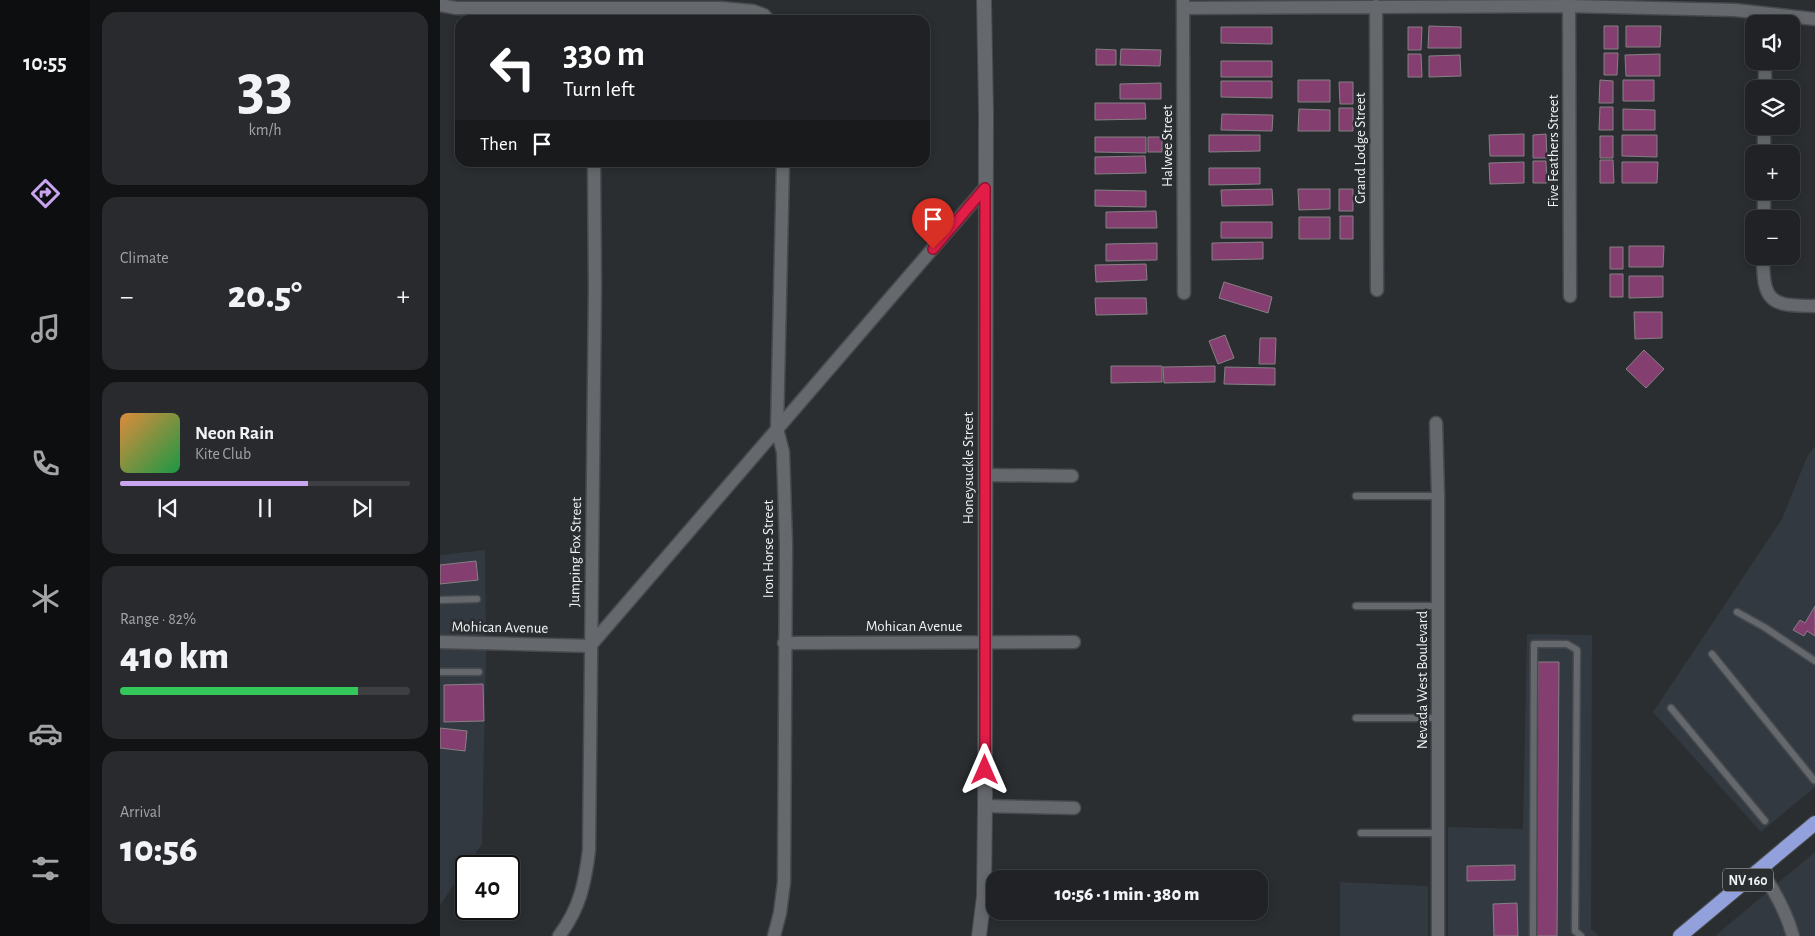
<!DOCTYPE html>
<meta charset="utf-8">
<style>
body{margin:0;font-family:"Alegreya Sans",sans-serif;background:#282a2d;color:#f1f3f6;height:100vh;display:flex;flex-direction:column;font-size:19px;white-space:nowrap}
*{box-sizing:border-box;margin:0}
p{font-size:16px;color:#a2a4a7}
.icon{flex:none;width:28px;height:28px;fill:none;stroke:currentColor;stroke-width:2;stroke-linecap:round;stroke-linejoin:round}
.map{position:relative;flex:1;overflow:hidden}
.drawer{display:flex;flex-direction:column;gap:12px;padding:12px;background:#121314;width:350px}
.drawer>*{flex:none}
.guide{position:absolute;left:15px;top:15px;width:475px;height:152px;border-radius:15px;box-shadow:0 2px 8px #0003,0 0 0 1px #3d3f42;background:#202124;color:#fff;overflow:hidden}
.fabs{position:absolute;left:1305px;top:15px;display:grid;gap:10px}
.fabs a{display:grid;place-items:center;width:55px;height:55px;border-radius:10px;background:#202225;box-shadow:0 2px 8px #0003,0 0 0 1px #3d3f42;font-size:25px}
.speed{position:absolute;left:15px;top:855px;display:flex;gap:10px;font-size:25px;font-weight:700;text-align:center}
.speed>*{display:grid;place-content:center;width:65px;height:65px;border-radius:50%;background:#202225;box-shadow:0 2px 8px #0003,0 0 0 1px #3d3f42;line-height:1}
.speed .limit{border:2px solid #111;border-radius:8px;background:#fff;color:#111}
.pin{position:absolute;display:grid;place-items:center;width:42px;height:42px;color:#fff;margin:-51px -21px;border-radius:50% 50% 50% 0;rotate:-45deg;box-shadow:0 0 5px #0007}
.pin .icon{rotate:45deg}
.me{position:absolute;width:55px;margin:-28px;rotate:0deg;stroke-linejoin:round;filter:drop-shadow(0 0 4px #0008)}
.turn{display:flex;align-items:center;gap:18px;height:105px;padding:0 25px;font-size:22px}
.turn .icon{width:65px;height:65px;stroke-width:2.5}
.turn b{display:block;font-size:35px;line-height:42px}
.then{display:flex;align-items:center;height:48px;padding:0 25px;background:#0003;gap:10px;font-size:19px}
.big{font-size:38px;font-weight:800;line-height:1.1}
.drawer .tile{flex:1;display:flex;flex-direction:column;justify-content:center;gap:8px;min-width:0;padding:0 18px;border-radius:15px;background:#282a2d}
.drawer .dial{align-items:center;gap:0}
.dial b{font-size:65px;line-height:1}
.song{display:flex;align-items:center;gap:15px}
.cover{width:60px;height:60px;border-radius:8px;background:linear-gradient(135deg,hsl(30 70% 55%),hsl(140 70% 35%))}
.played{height:5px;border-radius:2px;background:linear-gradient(90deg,#c8a5ee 65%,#3d3f42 65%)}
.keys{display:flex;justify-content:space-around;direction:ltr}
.heat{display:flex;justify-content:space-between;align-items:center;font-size:28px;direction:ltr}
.charge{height:8px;border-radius:4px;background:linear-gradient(90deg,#34c759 82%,#3d3f42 0)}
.trip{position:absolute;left:546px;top:870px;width:282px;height:50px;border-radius:15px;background:#202225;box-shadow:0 2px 8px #0003,0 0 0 1px #3d3f42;font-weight:800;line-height:50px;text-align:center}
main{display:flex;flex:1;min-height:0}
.menu{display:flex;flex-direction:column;width:90px;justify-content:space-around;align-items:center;background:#0d0e0f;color:#a2a4a7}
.menu .icon{width:35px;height:35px}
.menu .on{color:#c8a5ee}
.menu b{font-size:22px;color:#f1f3f6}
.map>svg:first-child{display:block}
.built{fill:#323941}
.building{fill:#843f70;stroke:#858184}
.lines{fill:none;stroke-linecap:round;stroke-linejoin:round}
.service-casing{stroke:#484b4e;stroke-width:9}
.minor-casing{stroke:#484b4e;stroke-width:15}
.tertiary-casing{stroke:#484b4e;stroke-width:16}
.trunk-casing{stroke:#484b4e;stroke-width:16}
.service{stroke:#65686c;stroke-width:6}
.minor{stroke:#65686c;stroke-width:12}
.tertiary{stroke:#65686c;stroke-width:14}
.trunk{stroke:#92a1db;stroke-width:14}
.route-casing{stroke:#92132f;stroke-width:12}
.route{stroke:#e11d48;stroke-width:9}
.labels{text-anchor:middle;stroke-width:5;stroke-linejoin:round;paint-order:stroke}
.shield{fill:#2b2e31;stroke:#b5b7ba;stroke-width:1}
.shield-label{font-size:14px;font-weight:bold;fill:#f0f2f4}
.street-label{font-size:15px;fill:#f0f2f4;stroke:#2b2e31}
</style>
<main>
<nav class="menu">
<b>10:55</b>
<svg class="icon on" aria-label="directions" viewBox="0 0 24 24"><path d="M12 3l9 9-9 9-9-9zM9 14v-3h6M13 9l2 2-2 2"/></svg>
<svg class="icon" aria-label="music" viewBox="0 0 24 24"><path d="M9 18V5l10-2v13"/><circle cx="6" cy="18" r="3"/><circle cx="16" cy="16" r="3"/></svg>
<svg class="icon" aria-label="phone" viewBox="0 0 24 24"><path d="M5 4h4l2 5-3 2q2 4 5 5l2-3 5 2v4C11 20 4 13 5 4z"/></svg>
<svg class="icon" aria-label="climate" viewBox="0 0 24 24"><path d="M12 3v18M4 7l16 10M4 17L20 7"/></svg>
<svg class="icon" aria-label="car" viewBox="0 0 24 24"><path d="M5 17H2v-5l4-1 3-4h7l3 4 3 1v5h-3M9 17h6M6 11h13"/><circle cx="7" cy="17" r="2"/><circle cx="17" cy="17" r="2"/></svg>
<svg class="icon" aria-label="filters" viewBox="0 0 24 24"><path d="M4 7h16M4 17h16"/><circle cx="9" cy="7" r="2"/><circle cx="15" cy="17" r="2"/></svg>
</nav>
<section class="drawer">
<div class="tile dial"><b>33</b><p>km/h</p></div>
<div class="tile"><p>Climate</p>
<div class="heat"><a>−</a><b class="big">20.5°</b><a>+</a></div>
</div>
<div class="tile">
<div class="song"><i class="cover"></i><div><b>Neon Rain</b><p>Kite Club</p></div></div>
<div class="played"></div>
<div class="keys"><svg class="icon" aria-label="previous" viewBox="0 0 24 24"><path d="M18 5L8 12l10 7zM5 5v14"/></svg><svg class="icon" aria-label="pause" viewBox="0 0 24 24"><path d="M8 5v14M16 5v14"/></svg><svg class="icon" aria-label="next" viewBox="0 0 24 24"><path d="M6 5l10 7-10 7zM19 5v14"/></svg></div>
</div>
<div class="tile"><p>Range · 82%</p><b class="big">410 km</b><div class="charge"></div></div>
<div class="tile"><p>Arrival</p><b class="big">10:56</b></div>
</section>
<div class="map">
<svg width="1375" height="936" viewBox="0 0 1375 936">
<rect width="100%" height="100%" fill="#2b2e31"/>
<path class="built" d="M1375,446v341l-54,45 -108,-120 129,-193 25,-62z
M45,550l1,101 -4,193 -42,61v-350z
M1087,634l65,1 -1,294 8,7h-151v-109l75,2z
M1375,852v84h-100z
M900,882l88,4v50h-88z"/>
<path class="building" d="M989,26l32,1v21h-33z
M1164,26h14v23h-14z
M1186,26h35l-1,21h-34z
M781,27h51v17l-51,-1z
M968,27h14l-1,23h-13z
M656,49l20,1v15h-20z
M681,49l40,1 -1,16 -40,-1z
M1164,53h14l-1,22h-13z
M968,54h13l1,23h-14z
M1220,54v22h-34l-1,-21z
M1020,55l1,21 -32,1v-21z
M781,61h51v16h-51z
M858,80h32v22h-32z
M1160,80l13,1v22h-14z
M1183,80h31v21h-31z
M781,81h51v17l-51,-1z
M899,82h14v22h-13z
M721,83v16h-41v-15z
M655,103h50l1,16 -51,1z
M1160,107h13v23h-14z
M899,108h14v23h-14z
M859,109l31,1v21h-32z
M1183,109l32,1v20h-32z
M782,114l51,1 -1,16 -51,-1z
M1084,134v22h-34l-1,-21z
M1106,134l1,24h-14v-23z
M769,135h51v16l-51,1z
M1182,135h35v22l-35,-1z
M1160,136h13v22h-13z
M655,137h51v16l-51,-1z
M708,137h14v15h-14z
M705,156l1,17 -51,1v-17z
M1160,160h13l1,23h-14z
M1093,161h13l1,22h-14z
M1084,162v21l-34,1 -1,-21z
M1182,162h36l-1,21h-35z
M769,168h51v16l-51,1z
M832,189l1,16 -51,1 -1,-16z
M858,189h32v20l-31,1z
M899,189h14v22h-14z
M655,190l51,1v16l-51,-1z
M716,211l1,17h-51v-16z
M900,216h13v23h-13z
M859,217h31v22h-31z
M781,222h51v16h-51z
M823,242v17l-51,1v-17z
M717,243v17l-51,1v-17z
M1189,246h35l-1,21h-34z
M1170,247h13v22h-13z
M706,264l1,16 -51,2 -1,-17z
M1170,274h13v23h-13z
M1189,276h34v21l-34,1z
M784,282l48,15 -4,16 -49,-15z
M655,298h51l1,16 -51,1z
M1194,312h28v26l-27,1z
M785,335l9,23 -16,6 -9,-23z
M820,338h16l-1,26h-16z
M1204,350l20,19 -18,19 -20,-19z
M671,366h51v16l-51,1z
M775,366v16l-51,1 -1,-16z
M785,367l50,1v17l-51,-1z
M36,561l2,19 -38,4v-19z
M1375,606v30l-8,-5 -3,5 -11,-6 7,-10 5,3z
M1098,662h21l-2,274h-21z
M43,684l1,37 -40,1v-37z
M0,728l27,3 -2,20 -25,-3z
M1075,865v15l-48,1v-15z
M1077,903l1,33h-24l-1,-32z"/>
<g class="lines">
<g class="service-casing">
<path id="service" d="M916,496h82
M0,600l37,-1
M916,606h82
M1297,612l27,15 51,34
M1272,654l102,126
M0,672h39
M1231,708l94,113
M916,718h82
M921,833h77
M1093,936l1,-292h33l10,6 -2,281 6,5"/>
</g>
<g class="minor-casing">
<path id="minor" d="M743,0l1,293
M0,5l16,3h265l32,3 11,4 4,5
M936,6l1,284
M1129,6l1,290
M743,8l386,-2 166,4 80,9
M1325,89v-28
M1324,154v-28
M1324,219v-28
M1323,256c0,46 7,50 52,50
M996,423l2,73v440
M545,475l87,1
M0,642l150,4 395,-458
M344,643l290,-1
M545,806l89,2
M1320,870c15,21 26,41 33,66
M119,936c21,-28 26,-53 30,-86l6,-563 -1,-125
M334,936l6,-23 4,-31 2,-338 -3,-92 -6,-23 6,-267"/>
</g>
<g class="tertiary-casing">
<path id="tertiary" d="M539,936l5,-40 1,-90 1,-694 -2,-112"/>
</g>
<g class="trunk-casing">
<path id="trunk" d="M1240,936l135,-113"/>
</g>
<use href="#service" class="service"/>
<use href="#minor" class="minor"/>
<use href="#tertiary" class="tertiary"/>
<use href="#trunk" class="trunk"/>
</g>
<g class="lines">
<g class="route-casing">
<path id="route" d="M493,249l52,-61v582"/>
</g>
<use href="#route" class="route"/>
</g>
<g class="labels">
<rect class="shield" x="1283" y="868.5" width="50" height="23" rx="4"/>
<g class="shield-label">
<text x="1308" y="885">NV 160</text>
</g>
<g class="street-label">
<text transform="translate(727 146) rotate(-90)" y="5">Halwee Street</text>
<text transform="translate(920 148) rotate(-90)" y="5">Grand Lodge Street</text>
<text transform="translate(1113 151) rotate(-90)" y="5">Five Feathers Street</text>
<text transform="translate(528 468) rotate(-90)" y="5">Honeysuckle Street</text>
<text transform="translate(328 549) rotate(-90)" y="5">Iron Horse Street</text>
<text transform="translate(135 552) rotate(-89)" y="5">Jumping Fox Street</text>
<text x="474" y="631">Mohican Avenue</text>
<text transform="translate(60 627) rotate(1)" y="5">Mohican Avenue</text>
<text transform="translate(982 680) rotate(-90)" y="5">Nevada West Boulevard</text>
</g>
</g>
</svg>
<div class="fabs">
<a><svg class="icon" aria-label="sound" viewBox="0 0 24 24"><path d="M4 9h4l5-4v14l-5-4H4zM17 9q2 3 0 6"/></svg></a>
<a><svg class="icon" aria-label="layers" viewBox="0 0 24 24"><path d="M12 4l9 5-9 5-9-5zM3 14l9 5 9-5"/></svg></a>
<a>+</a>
<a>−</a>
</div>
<div class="speed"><div class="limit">40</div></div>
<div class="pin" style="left:493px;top:249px;background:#d93025"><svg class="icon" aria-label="arrive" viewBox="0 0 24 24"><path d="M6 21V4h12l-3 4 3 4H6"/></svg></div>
<svg class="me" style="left:545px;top:770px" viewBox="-20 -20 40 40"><path d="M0-17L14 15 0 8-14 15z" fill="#e11d48" stroke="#fff" stroke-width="4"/></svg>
<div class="trip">10:56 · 1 min · 380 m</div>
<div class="guide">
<div class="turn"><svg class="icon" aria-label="left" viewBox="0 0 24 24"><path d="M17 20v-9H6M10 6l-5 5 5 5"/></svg><div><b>330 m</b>Turn left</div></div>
<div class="then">Then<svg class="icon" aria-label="arrive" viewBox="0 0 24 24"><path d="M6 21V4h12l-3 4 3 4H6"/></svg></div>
</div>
</div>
</main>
